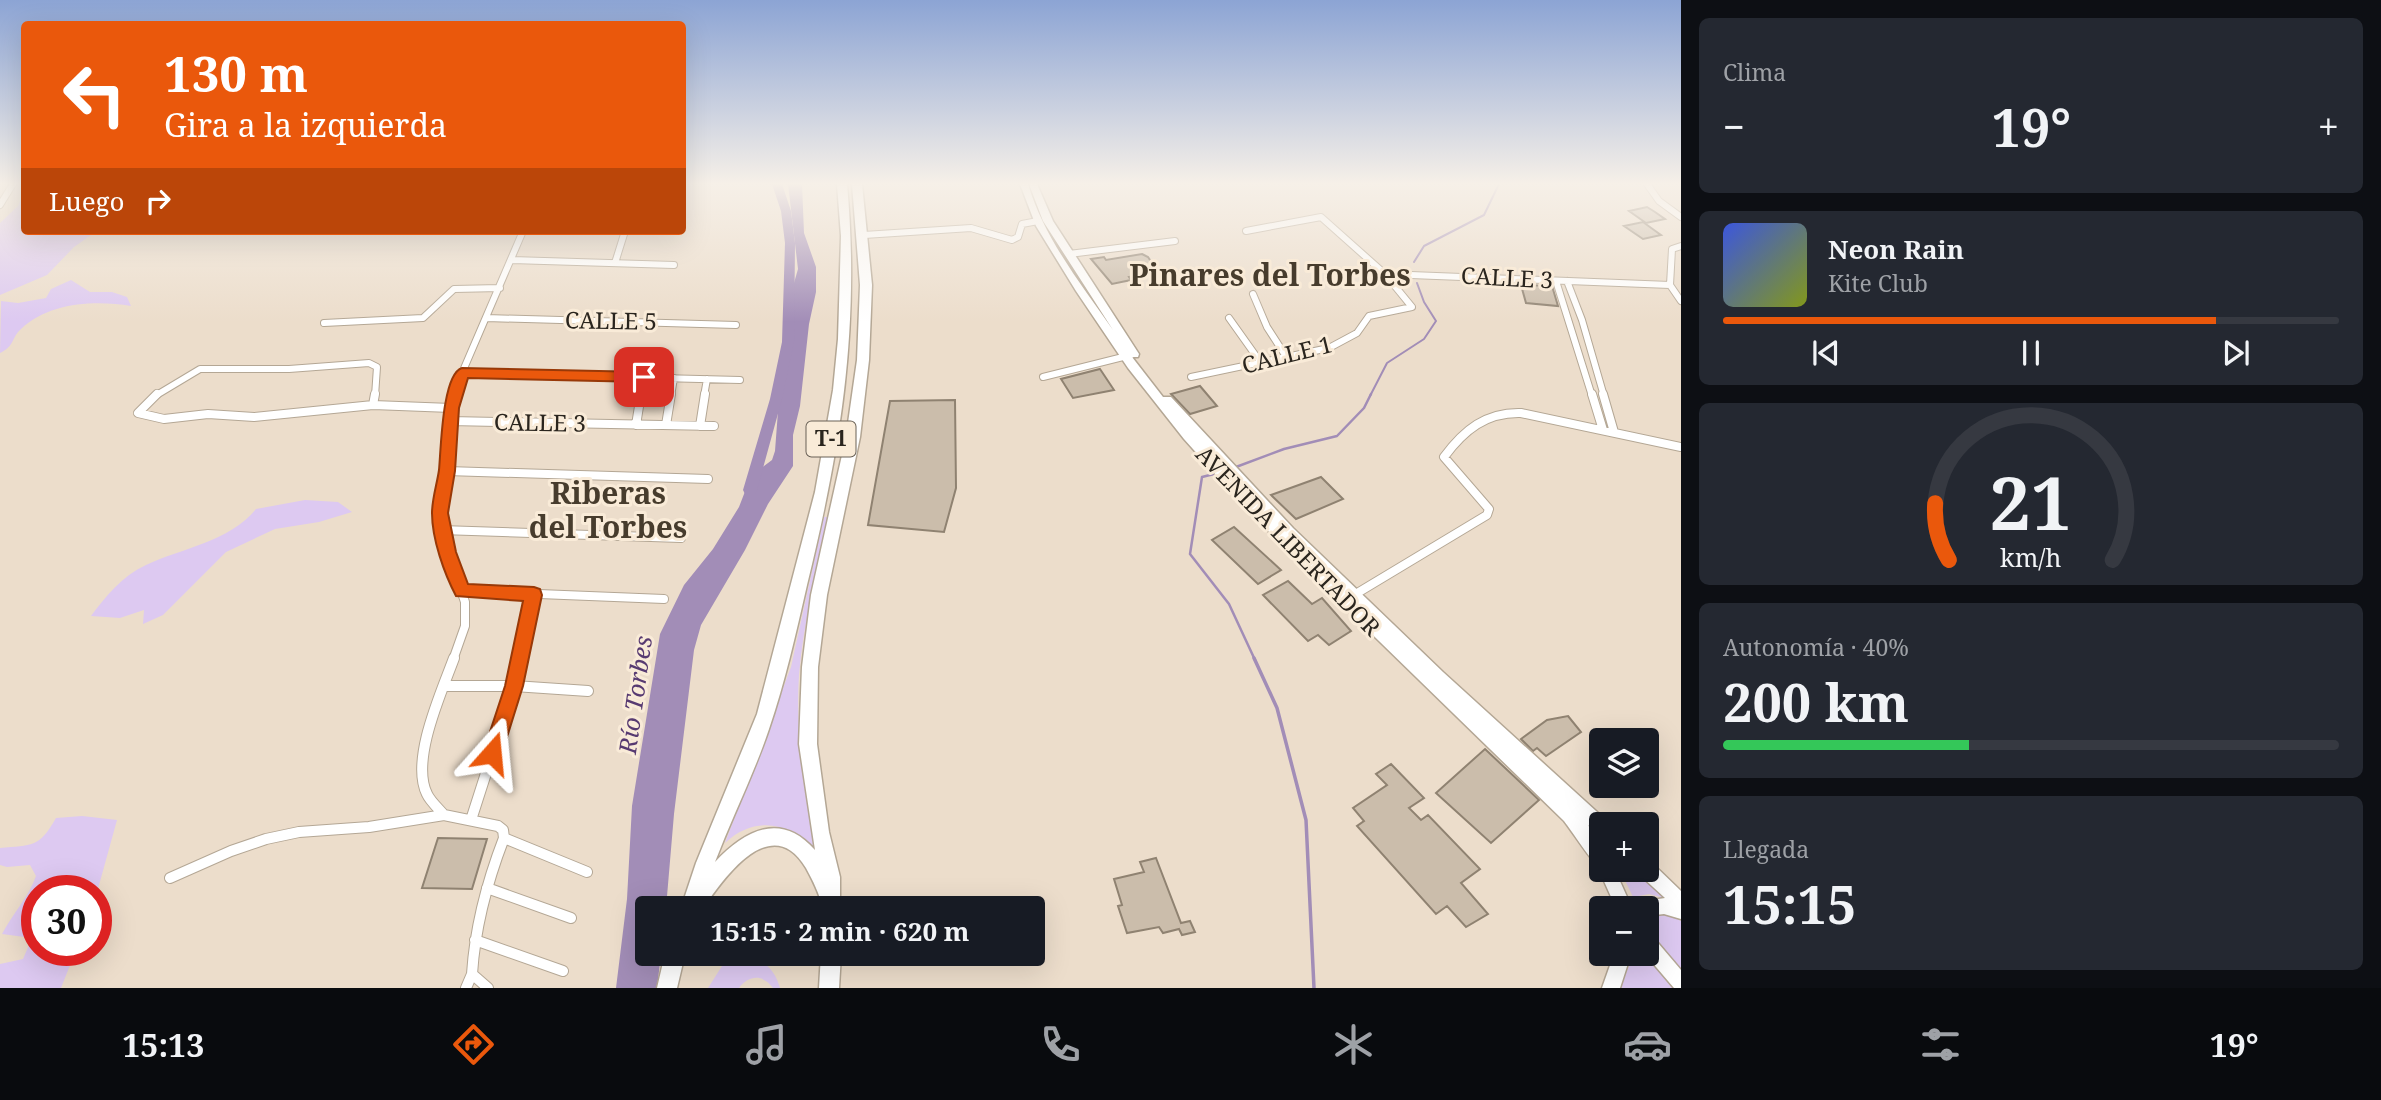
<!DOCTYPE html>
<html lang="es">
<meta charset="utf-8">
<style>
body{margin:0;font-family:"Noto Serif",serif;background:#242831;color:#f1f3f6;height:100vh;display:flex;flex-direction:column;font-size:26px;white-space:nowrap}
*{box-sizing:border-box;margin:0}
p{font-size:23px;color:#9ea1a6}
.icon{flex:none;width:38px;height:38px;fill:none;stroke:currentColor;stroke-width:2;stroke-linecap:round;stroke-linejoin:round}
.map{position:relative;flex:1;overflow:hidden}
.panel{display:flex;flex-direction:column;gap:18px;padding:18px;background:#0d0f14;width:700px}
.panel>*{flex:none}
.banner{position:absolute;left:21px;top:21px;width:665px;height:214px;border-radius:7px;box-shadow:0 7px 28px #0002;background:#ea580c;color:#fff;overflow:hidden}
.fabs{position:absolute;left:1589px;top:728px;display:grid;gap:14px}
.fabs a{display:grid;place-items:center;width:70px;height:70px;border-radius:7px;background:#171b24;box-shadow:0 7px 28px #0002;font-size:35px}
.speed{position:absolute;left:21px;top:875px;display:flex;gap:14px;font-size:35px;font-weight:700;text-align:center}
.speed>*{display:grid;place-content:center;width:91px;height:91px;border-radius:50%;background:#171b24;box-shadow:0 7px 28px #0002;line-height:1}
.speed .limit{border:10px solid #d22;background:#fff;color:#111}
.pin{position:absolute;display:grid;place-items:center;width:60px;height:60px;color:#fff;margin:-30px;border-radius:14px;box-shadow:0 4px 10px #0006}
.me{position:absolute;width:77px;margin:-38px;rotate:18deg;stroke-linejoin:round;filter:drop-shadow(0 0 5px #0008)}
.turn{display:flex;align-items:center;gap:24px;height:147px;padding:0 28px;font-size:32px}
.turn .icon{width:91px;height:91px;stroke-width:2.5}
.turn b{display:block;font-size:49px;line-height:60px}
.then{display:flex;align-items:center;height:66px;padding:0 28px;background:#0003;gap:14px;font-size:26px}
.big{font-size:52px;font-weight:700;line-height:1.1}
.panel .widget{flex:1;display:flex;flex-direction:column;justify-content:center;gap:10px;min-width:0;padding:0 24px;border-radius:10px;background:#242831}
.panel .dial{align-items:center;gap:0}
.dial svg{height:182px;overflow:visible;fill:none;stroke:#363941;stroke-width:7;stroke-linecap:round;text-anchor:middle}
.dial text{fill:#f1f3f6;stroke:none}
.song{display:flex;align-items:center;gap:21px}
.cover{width:84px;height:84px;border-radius:10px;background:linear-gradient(135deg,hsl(230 70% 55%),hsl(70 70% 35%))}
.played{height:7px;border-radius:4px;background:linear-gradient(90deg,#ea580c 80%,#363941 80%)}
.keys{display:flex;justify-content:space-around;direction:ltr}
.heat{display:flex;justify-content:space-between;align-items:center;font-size:38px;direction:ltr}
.charge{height:10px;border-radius:5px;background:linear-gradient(90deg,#34c759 40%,#363941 0)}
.trip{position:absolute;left:635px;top:896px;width:410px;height:70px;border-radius:7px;background:#171b24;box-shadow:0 7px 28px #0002;font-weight:700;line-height:70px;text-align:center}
.tabs{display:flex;height:112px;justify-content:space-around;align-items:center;background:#090b0e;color:#9ea1a6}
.tabs .icon{width:49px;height:49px}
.tabs .active{color:#ea580c}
.tabs b{font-size:32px;color:#f1f3f6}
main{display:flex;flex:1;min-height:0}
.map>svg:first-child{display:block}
.green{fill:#ddc9f1}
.water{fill:#a28db7}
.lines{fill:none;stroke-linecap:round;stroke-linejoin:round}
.stream-far2{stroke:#a28db7;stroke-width:2}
.stream-far1{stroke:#a28db7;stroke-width:2.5}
.stream{stroke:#a28db7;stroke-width:3.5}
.river{fill:#a28db7;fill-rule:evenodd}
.building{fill:#cbbdab;stroke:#8f8271;stroke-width:2}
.street-far2-casing{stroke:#b4a795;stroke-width:8}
.street-far1-casing{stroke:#b4a795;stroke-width:10}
.street-casing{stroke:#b4a795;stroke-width:12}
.secondary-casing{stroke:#b4a795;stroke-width:3}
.highway-casing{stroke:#b4a795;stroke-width:3}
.street-far2{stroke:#fff;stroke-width:6}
.street-far1{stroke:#fff;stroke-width:8}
.street{stroke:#fff;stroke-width:10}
.secondary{fill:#fff;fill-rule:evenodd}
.highway{fill:#fff;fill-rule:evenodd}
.route{fill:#ea580c;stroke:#983908;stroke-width:2}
.labels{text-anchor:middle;stroke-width:6;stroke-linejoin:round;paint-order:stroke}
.shield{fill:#f9ebd8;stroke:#686056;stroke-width:2}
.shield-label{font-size:21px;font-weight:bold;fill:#2a251e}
.street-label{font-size:23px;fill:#2a251e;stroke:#f9ebd8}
.water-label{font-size:24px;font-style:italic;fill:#573a71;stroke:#f9ebd8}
.district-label{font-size:30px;font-weight:bold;fill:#473c2d;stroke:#f9ebd8}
</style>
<main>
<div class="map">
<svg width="1681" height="988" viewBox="0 0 1681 988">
<rect width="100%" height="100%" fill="#ecddcb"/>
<path class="green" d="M24,192v39h73l-23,16 -27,28 -47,20v-72l18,-17z
M71,280l19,12h22l15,5 4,9c-35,-6 -82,-4 -110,23 -10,9 -6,17 -21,24l1,-52 17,2 28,-5 5,-9z
M305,500l33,2 14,10 -33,10 -44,7 -49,23 -63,63 -20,9 1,-14 -24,8 -29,-2c15,-20 31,-40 55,-51 36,-17 83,-23 110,-56z
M824,517h4c-10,52 -25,105 -29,158 -4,60 7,118 17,176 -26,-29 -61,-36 -91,-8l66,-176z
M82,816l35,4 -21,76v-5h-59v59h39l-15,38h-61v-24l23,-5 9,-21 -30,-4c11,-21 26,-36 34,-58l-6,-11 -23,2 -7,-2v-17c32,-3 39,0 56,-30z
M1620,870h15l29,28 -15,-4 -16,3z
M1669,914l12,7v50c-15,-16 -35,-33 -34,-57z
M1633,954h12l32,34h-56z
M744,957c20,1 31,13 36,31h-7c-10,-14 -24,-13 -34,0h-31l14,-22z"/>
<path class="water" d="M788,184h14l2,49 12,34v25l-7,32 -9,82 -7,29v31l-25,38 -23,46 -44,75 -7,25 -20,164 -8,94h-18v46h13l-4,34h-41l11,-89 5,-93 28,-172 24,-49 29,-36 26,-42 12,-31 21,-16 3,-9 8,-106 11,-28 -2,-27 6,-21z"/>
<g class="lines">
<path class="stream-far2" d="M1414,262l10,-16 60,-31 15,-31
M1370,396l17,-33 37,-24 12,-18 -12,-19 -7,-19"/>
<path class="stream-far1" d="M1236,467l48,-18 53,-13 27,-28 7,-14
M1214,474l-12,3 -12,77 39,50 26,56"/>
<path class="stream" d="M1254,658l23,50 29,112 8,168"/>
<path class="river" d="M772,184h10l9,27 4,32 -1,99 -12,57 -25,91 -2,4h-10l-2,-4 27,-91 12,-57 3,-99 -4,-32z"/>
</g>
<path class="building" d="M1647,207l8,5 10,7 -19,4 -17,-12z
M1643,222l11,8 7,5 -18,4 -19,-13z
M1142,254l6,3 10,15 -29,5 2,3 -19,4 -21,-25 13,-2 2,3z
M1521,285l31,1 6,20 -32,-3z
M1100,369l14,21 -41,8 -12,-19z
M1200,386l17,20 -27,8 -19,-20z
M955,400l1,88 -12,44 -76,-7 22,-124z
M1321,477l22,22 -47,20 -25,-24z
M1234,527l47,43 -23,14 -46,-44z
M1288,581l24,23 10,-6 29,33 -22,14 -11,-10 -10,6 -45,-46z
M1568,716l13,16 -35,24 -9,-8 -4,3 -12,-12 26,-19z
M1485,749l54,51 -48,43 -55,-50z
M1391,764l33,34 -15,10 12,12 7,-5 52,54 -19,14 27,31 -22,13 -19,-21 -11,8 -79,-88 7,-5 -11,-13 34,-23 -11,-11z
M438,838l49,1 -15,50 -50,-1z
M1156,858l25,65 9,-2 5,11 -13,3 -3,-6 -16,4 -4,-6 -32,6 -9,-27 4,-1 -8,-26 30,-7 -4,-10z"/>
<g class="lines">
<g class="street-far2-casing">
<path id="street-far2" d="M1647,184l12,17 22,16
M0,205l13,-21
M864,235l107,-7 41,12 6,-3 4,-13 16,-3
M1069,254l106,-13
M512,260l162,5
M615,263l10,-32
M1385,274l285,11
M1556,281l36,115
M1567,281l15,39 22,76
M1670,285l2,-36 9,-3
M1670,285l11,16
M1253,294l14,33 20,31
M486,318l250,7
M1229,318l32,45
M324,323l99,-5 31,-29 46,-1
M462,373l278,7
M1043,377l88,-22
M1191,377l138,-29 28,-15 12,-17 43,-9 -27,-33 -64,-57 -75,14
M155,396l45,-27h89l80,-6 8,4 -2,29
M455,396l7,-23 61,-142
M641,396l3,-19
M671,396l3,-18
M704,396l3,-17"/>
</g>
<g class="street-far1-casing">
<path id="street-far1" d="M157,394l-19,19 26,6 44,-5 46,3 119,-12
M1592,394l11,36
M1603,394l11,38
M373,405l78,3
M373,405l2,-11
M450,421l264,5
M636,425l5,-31
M666,425l5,-31
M700,426l5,-32
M447,471l261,8
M441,530l240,8
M462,591l202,8
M1354,595l133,-80 2,-6 -45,-52c20,-27 42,-45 77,-44l160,34
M453,660l12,-34v-24l-17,-50 -8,-39 7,-42 4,-63 4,-14
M520,660l14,-65"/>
</g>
<g class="street-casing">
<path id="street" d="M445,686h69l74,5
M444,815c-5,-6 -14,-14 -17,-21 -17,-34 15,-103 27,-136
M471,820l43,-134 6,-28
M504,838l83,34
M170,878l61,-27 35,-12 33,-7 70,-5 75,-12 54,11 5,4 1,8c-17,44 -29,89 -32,136l16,14
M487,888l84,30
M475,940l88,31
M466,988l6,-14"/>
</g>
<g class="secondary-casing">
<path id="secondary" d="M1020,184h8c16,54 53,100 85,146l-70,-109 -14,-37h8l16,37 86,133 -1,3h-6l31,40h8l122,131 150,144 164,149 1,3h-7v11l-13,-10 13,20v25h14l17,38h-16l-17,-38 1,-2c-7,-4 -28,-37 -36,-47l-258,-251 -62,-64 -60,-67 -56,-71 -52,-77 -40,-65z
M1647,862l6,2 28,27v28l-17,-5 -17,2v-8h-10l2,-6 26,-4 -24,-22 -2,-6h8z
M1647,935l6,2 28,33v18h-7l-29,-34h2z
M1614,954h17l-11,34h-18z"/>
</g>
<g class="highway-casing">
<path id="highway" d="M837,184h10c13,143 -6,262 -40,401 -11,48 -22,97 -38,144 -15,45 -37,88 -54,133 30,-32 66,-51 100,-12l-16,-106 3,-77 9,-72 35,-158 11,-77 3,-75 -8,-101h10l10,101 -3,75 -9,77 -33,158 -9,72 -1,77 12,88 11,45v31h-18c-1,-12 -10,-29 -16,-40 -34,-57 -81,8 -102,39l-23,1 15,-45 61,-149 58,-222 18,-102 5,-51 3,-103z
M665,954h20l-8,34h-20z
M821,954h20l-2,34h-20z"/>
</g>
<use href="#street-far2" class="street-far2"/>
<use href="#street-far1" class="street-far1"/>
<use href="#street" class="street"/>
<use href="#secondary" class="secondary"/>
<use href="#highway" class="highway"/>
</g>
<linearGradient id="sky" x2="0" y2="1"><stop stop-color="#8ca4d4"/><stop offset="0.57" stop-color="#f6f0e8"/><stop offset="1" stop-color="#f6f0e8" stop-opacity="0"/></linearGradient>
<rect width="1681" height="322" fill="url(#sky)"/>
<path class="route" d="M462,368l182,4 7,5 -7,5 -176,-4 -9,30 -4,63 -7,42 8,39 12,32 66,3 6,2 2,6 -19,91 -21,67 -3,7 -7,3 -7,-3 -2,-7 22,-67 18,-85 -67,-5c-12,-23 -24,-57 -24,-83 0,-14 5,-29 7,-43 2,-20 3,-96 23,-102z"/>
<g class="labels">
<rect class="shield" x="806.5" y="421.5" width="49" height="35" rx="5"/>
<g class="shield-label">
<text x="831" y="446">T-1</text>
</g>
<g class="street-label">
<text transform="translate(1507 278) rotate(3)" y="8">CALLE 3</text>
<text transform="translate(611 321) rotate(1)" y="8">CALLE 5</text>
<text transform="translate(1287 355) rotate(-14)" y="8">CALLE 1</text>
<text transform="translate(540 423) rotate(1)" y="8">CALLE 3</text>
<text transform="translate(1288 541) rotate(46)" y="8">AVENIDA LIBERTADOR</text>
</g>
<g class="water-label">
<text transform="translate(636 695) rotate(-82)" y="8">Río Torbes</text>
</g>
<g class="district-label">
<text x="1270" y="286">Pinares del Torbes</text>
<text x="608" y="504">Riberas<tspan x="608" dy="34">del Torbes</tspan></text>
</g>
</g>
</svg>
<div class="fabs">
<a><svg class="icon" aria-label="layers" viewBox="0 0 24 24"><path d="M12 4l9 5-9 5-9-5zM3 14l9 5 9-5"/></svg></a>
<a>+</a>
<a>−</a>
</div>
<div class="speed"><div class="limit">30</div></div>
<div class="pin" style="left:644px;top:377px;background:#d93025"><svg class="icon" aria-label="arrive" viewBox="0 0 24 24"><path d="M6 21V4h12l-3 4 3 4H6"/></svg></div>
<svg class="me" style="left:492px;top:753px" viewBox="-20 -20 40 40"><path d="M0-17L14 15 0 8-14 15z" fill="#ea580c" stroke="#fff" stroke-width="4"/></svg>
<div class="trip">15:15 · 2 min · 620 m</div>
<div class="banner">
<div class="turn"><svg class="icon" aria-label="left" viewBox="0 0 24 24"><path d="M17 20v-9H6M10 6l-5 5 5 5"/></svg><div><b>130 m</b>Gira a la izquierda</div></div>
<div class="then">Luego<svg class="icon" aria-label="right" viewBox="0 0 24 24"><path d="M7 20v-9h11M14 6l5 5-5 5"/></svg></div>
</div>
</div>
<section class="panel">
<div class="widget"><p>Clima</p>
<div class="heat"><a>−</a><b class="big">19°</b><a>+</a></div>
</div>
<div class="widget">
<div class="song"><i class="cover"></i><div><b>Neon Rain</b><p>Kite Club</p></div></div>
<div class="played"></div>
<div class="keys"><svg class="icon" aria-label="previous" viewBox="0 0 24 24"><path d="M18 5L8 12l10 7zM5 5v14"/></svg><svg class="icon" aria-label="pause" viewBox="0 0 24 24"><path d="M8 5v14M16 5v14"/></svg><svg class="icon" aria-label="next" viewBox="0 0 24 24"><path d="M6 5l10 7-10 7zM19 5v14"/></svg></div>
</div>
<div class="widget dial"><svg viewBox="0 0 100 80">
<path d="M14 69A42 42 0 1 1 86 69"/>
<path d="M14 69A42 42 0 0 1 8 44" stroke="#ea580c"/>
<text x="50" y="56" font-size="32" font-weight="700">21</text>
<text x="50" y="72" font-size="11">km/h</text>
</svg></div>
<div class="widget"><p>Autonomía · 40%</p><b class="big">200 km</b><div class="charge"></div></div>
<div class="widget"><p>Llegada</p><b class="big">15:15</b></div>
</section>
</main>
<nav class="tabs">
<b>15:13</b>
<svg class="icon active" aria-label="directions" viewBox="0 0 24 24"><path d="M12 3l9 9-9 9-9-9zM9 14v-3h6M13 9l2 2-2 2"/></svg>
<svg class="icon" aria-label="music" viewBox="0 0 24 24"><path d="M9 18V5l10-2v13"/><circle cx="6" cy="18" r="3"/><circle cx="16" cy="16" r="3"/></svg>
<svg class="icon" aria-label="phone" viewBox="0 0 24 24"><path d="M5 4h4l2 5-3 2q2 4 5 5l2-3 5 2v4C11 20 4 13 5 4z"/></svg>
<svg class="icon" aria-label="climate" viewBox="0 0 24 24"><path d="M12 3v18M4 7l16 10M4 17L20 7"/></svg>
<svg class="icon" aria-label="car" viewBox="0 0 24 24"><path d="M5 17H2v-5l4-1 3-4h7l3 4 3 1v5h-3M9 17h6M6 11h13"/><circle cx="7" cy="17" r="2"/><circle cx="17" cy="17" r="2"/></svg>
<svg class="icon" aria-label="filters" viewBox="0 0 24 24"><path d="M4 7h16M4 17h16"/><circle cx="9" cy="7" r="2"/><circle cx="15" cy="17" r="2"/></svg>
<b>19°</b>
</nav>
